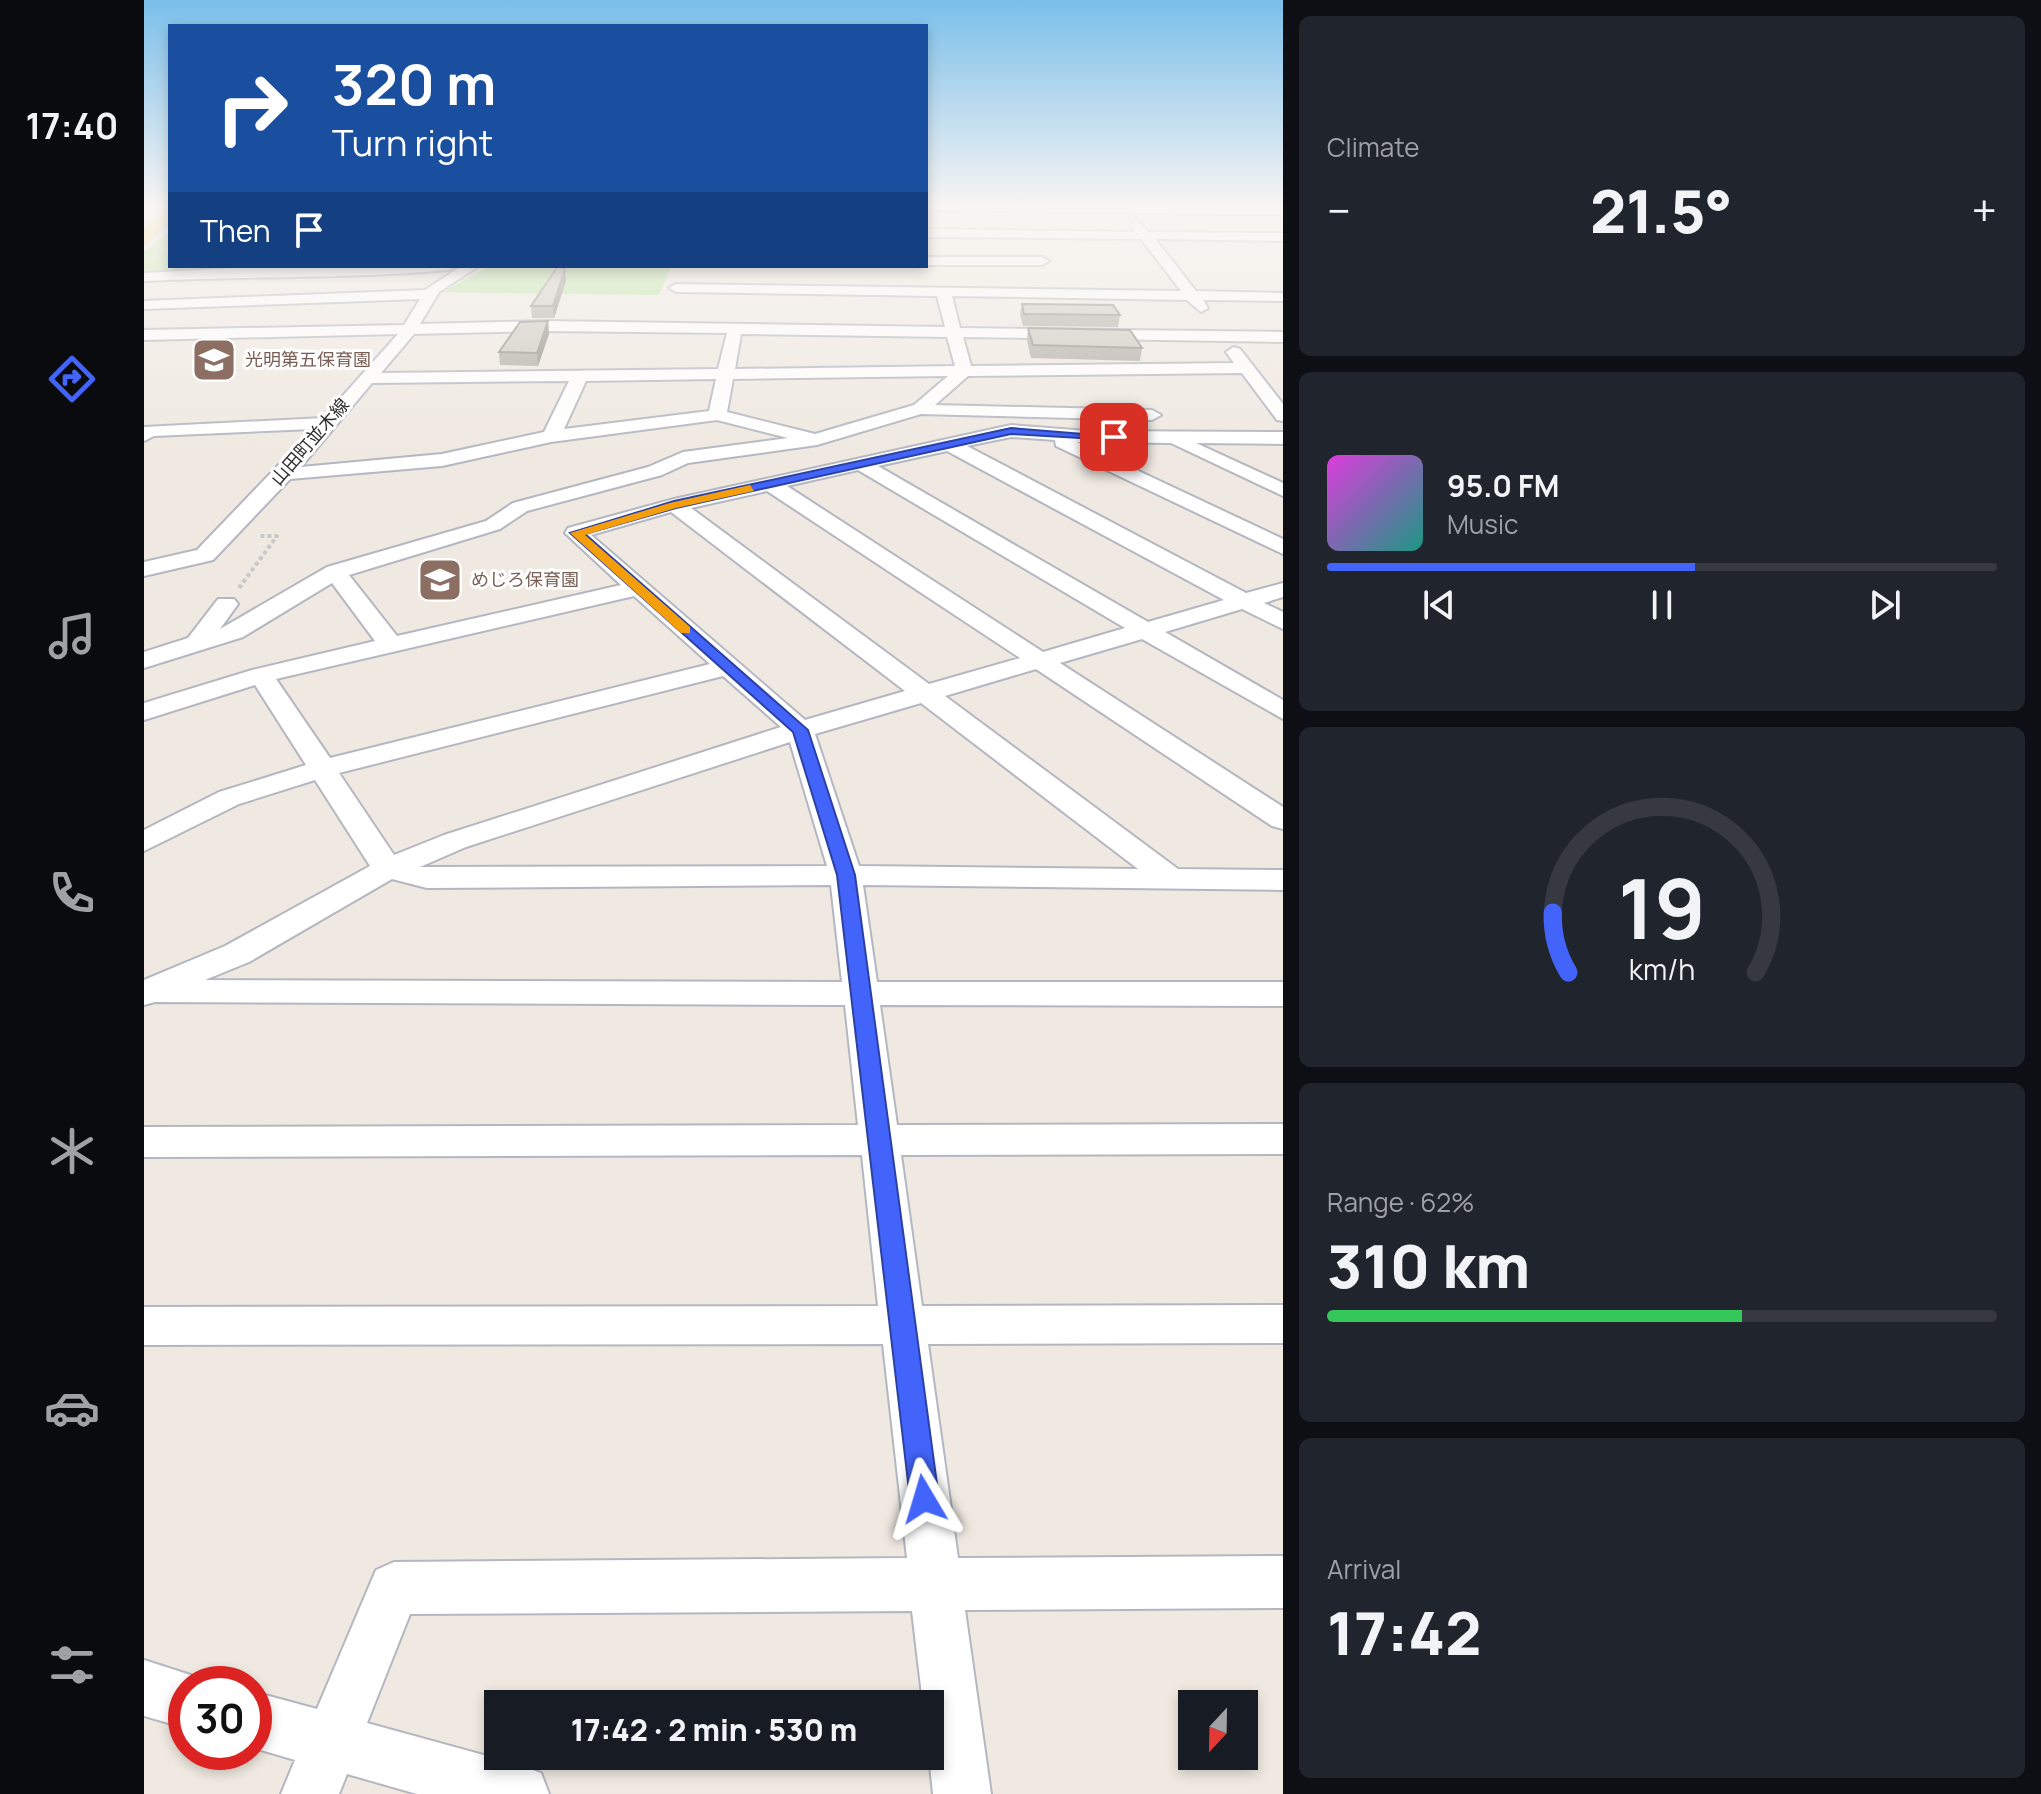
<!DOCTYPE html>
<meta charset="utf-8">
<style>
body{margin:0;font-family:Manrope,"Noto Sans JP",sans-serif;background:#20242c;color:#f1f3f6;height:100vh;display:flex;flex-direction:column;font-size:30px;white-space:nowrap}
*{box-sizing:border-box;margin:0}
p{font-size:26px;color:#9ea1a6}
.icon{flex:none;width:44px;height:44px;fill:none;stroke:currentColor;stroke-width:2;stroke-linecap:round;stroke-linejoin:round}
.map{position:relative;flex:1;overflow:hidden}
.side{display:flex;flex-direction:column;gap:16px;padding:16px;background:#0d0f14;width:758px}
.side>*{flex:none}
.guide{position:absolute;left:24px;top:24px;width:760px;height:244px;border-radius:0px;box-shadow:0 4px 12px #0003;background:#1a4fa0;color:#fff;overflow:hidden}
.needle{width:52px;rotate:202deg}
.fabs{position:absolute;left:1034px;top:1690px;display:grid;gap:16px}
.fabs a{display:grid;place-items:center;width:80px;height:80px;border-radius:0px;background:#171b24;box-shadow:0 4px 12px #0003;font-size:40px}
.speed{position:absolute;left:24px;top:1666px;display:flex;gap:16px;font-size:40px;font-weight:700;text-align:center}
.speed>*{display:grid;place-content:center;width:104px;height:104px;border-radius:50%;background:#171b24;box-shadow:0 4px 12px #0003;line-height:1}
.speed .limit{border:12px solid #d22;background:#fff;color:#111}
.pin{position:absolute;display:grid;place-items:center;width:68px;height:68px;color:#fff;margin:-34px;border-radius:16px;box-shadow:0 4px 12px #0006}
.me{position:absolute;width:88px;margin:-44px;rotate:353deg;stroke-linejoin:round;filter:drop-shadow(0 0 6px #0008)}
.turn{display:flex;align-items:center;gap:28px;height:168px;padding:0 32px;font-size:36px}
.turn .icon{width:104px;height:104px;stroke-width:2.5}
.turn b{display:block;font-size:56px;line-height:68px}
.then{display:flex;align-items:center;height:76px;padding:0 32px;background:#0003;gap:16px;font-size:30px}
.big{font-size:60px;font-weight:800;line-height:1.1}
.side .tile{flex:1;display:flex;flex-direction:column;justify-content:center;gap:12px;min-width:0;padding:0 28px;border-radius:12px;background:#20242c}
.side .dial{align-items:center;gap:0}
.dial svg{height:208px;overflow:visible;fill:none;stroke:#363941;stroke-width:7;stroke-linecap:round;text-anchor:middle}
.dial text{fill:#f1f3f6;stroke:none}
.song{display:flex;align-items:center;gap:24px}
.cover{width:96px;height:96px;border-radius:12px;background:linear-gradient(135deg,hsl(300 70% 55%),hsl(170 70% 35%))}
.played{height:8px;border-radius:4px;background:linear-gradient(90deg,#4264fb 55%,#363941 55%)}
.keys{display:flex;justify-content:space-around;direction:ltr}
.heat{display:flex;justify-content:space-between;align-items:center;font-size:44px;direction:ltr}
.charge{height:12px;border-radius:6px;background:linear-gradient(90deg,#34c759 62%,#363941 0)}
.trip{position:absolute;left:340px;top:1690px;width:460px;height:80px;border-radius:0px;background:#171b24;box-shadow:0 4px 12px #0003;font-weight:800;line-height:80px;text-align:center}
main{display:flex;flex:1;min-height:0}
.tabs{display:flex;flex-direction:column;width:144px;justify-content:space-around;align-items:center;background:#090b0e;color:#9ea1a6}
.tabs .icon{width:56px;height:56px}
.tabs .selected{color:#4264fb}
.tabs b{font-size:36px;color:#f1f3f6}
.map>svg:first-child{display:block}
.green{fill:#b6e59e}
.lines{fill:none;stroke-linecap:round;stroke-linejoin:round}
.minor-casing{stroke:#b4b7c1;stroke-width:4}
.major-casing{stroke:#c9c9c9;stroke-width:4}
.path{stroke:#c9c9c9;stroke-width:4;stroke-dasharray:4 3;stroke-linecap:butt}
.minor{fill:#fff;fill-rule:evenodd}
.major{fill:#f2d163;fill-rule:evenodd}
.wall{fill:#afaba4}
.shaded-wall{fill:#8e8b86}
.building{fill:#cbc7bf;stroke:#8e8b86;stroke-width:2}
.route{fill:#4264fb;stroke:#2b41a3;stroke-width:2}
.slow{fill:#f59e0b}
.labels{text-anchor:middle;stroke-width:6;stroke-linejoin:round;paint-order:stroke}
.far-education-label{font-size:18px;fill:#785e54;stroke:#fff;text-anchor:start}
.far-street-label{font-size:18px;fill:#2e2e2e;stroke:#fff}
</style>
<main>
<nav class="tabs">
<b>17:40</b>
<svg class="icon selected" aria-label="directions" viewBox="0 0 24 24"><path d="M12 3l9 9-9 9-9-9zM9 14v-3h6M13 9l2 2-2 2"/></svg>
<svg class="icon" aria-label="music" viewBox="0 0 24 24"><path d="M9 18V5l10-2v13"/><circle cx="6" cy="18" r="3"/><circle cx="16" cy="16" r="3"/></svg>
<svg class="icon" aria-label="phone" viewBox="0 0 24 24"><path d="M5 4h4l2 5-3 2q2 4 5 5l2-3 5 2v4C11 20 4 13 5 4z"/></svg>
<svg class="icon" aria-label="climate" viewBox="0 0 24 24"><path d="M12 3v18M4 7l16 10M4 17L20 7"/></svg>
<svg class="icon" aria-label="car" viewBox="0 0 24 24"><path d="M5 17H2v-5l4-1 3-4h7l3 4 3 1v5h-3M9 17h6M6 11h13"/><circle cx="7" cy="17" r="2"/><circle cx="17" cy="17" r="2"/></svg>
<svg class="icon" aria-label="filters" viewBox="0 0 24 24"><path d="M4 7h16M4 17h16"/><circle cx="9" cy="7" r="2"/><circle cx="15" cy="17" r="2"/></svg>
</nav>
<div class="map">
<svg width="1139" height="1794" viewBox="0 0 1139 1794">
<rect width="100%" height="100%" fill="#efe9e1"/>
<path class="green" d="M26,231v35h99l-125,9v-23z
M346,266h181l-12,29 -216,-3z"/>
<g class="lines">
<g class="minor-casing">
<path id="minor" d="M787,206l352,1v8l-346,-5z
M993,221l12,11 134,1v8l-128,-2 41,52 87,2v8l-80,-1 5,8 -7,4 -14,-12 -235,-4 8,32 323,4v10l-320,-5 8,29 263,-3 -8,-11 8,-5 6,2 43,55v17l-6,-1 -35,-47 -274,3 -33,29 217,5 9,5 -9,5 -231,-6 -104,31 -129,18 -26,12 -135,36 -27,18 -151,46 48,61 224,-51 -56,-52 3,-5 106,-29 337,-74 77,6 195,1v12l-87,-1 87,40v13l-112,-53 -94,-1 206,97v15l-227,-108 -1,-6 -44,-3 -44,9 279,147 37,-10v14l-19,6 19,9v17l-41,-20 -77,23 118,68v19l-141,-80 -82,24 223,144v22l-11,-3 -236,-157 -91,27 233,173 105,1v20l-420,-5 14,97h406v24l-403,-1 17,120 386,-1v30l-382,1 21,151 361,-1v38l-355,1 30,214 325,-2v52l-318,2 26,184h-58l-4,-38 1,-52h-7l-11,-93 -502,3 -43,109 153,42 21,8 8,21h-132l-70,-20 -8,20h-58l14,-34 -41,-12v-56l63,17 59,-139 18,-8 513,-4 -24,-214 -739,1v-38l734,-1 -16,-151 -718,2v-30l714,-2 -13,-120 -690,-3 -11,3v-25l81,-34 145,-80 -55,-86 -76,24 -95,47v-21l75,-38 87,-27 -51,-80 -111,35v-17l108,-33 123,-29 -43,-58 -89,54 -99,31v-16l44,-14 30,-39h16l4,5 -18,25 107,-62 159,-46 27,-18 135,-36 35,-15 105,-14 -71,-18 -166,22 -109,24 -152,13 -77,81 -69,16v-14l53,-12 116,-121 -159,7 -10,5v-14l179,-9 75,-84 -254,6v-10l260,-5 16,-26 -276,10v-8l281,-11 37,-24h17l-40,26 -19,32 125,-3 400,6 -8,-31 -261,-4 -7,-4 7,-4 505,7 -40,-52 -215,-2v-8l210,3 -5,-7zM401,331l182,2 -9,36 -337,4 33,-39zM597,334l206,3 8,29 -220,3zM804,376l-34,29 -99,29 -88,-22 6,-33zM572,379l-7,32 -145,18 22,-48zM425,381l-25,51 -102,22 -141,13 71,-84zM803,451l277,149 -76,22 -270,-156zM714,470l267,158 -82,24 -256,-166zM623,491l253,167 -91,26 -238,-176zM527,512l234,179 -100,29 -214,-185zM490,596l76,68 -380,94 -54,-79zM579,676l58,51 -337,108 -50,20 -55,-82zM777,703l217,166 -279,-3 -44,-132zM646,742l37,124 -407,1 46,-20zM248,879l35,9 404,-3 11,97 -637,-2 44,-18z
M782,257h116l7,4 -7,4h-116z
M311,266l-7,4c-101,9 -203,6 -304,11v-8l92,-5z
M0,1660l62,20 1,4h-21v44l-42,-12z"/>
</g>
<g class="major-casing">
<path id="major" d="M26,208v13l-26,23v-14z"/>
</g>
<path class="path" d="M95,588l38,-52h-18"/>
<use href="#minor" class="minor"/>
<use href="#major" class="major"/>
</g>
<path class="wall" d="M422,281l-12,37h-22l-1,-12z
M878,304l98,11 -2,12 -95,-1 -3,-11z
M404,321l1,13 -11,32 -38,-1 -1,-13z
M884,328l114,20 -2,13 -109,-3 -4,-17z"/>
<path class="shaded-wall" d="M421,269l1,12 -12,37 -1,-12z
M404,321l1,13 -11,32 -1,-13z"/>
<path class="building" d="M414,266l7,3 -12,37h-22z
M878,304l91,1 7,10 -96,-1z
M404,321l-11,32 -38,-1 21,-30z
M884,328l102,2 12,18 -109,-3z"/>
<linearGradient id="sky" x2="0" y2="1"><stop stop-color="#7abfeb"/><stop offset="0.45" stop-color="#f8f5f2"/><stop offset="1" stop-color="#f8f5f2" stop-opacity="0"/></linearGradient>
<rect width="1139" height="457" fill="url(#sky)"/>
<path class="route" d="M867,428l109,9 -6,3 -103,-6 -335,74 -91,26 223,196 47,145 84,624 -5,10 -10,3 -10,-3 -4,-10 -73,-624 -44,-143 -223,-199 104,-32z"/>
<path class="slow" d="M606,485l4,6 -78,17 -91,27 105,92v6h-9l-111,-100 100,-30z"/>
<defs>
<g id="school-square" transform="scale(2.3)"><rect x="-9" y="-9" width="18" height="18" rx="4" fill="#8d6e63" stroke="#fff"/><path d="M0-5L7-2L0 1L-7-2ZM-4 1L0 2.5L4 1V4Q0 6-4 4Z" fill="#fff"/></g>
</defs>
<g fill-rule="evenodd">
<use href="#school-square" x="70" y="360"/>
<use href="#school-square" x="296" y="580"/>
</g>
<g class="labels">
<g class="far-education-label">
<text x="101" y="366">光明第五保育園</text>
<text x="327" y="586">めじろ保育園</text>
</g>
<g class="far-street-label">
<text transform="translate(166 442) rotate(-49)" y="6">山田町並木線</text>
</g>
</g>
</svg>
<div class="fabs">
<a><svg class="needle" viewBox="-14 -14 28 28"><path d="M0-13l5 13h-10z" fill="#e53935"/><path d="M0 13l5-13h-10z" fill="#9ea1a6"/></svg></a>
</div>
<div class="speed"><div class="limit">30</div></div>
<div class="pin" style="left:970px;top:437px;background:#d93025"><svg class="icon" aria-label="arrive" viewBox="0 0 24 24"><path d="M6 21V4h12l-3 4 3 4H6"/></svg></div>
<svg class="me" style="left:780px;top:1499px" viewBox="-20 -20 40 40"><path d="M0-17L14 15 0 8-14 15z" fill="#4264fb" stroke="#fff" stroke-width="4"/></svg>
<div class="trip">17:42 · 2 min · 530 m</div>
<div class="guide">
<div class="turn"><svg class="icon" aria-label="right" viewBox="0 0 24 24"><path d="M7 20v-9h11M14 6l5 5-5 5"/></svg><div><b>320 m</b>Turn right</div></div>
<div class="then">Then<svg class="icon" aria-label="arrive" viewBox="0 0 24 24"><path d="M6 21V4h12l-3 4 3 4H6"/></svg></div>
</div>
</div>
<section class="side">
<div class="tile"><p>Climate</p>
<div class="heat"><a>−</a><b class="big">21.5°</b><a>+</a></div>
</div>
<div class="tile">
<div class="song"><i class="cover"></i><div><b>95.0 FM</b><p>Music</p></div></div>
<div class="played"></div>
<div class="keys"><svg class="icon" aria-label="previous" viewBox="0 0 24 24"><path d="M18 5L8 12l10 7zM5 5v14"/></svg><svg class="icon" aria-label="pause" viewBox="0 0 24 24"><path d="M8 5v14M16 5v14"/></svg><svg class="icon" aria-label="next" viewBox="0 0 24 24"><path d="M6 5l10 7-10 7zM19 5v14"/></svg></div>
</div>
<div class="tile dial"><svg viewBox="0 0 100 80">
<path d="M14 69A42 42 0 1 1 86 69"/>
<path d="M14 69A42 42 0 0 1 8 46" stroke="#4264fb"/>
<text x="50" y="56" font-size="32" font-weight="700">19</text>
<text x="50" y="72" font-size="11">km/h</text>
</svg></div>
<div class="tile"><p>Range · 62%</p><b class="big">310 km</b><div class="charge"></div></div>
<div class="tile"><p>Arrival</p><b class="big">17:42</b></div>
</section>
</main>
